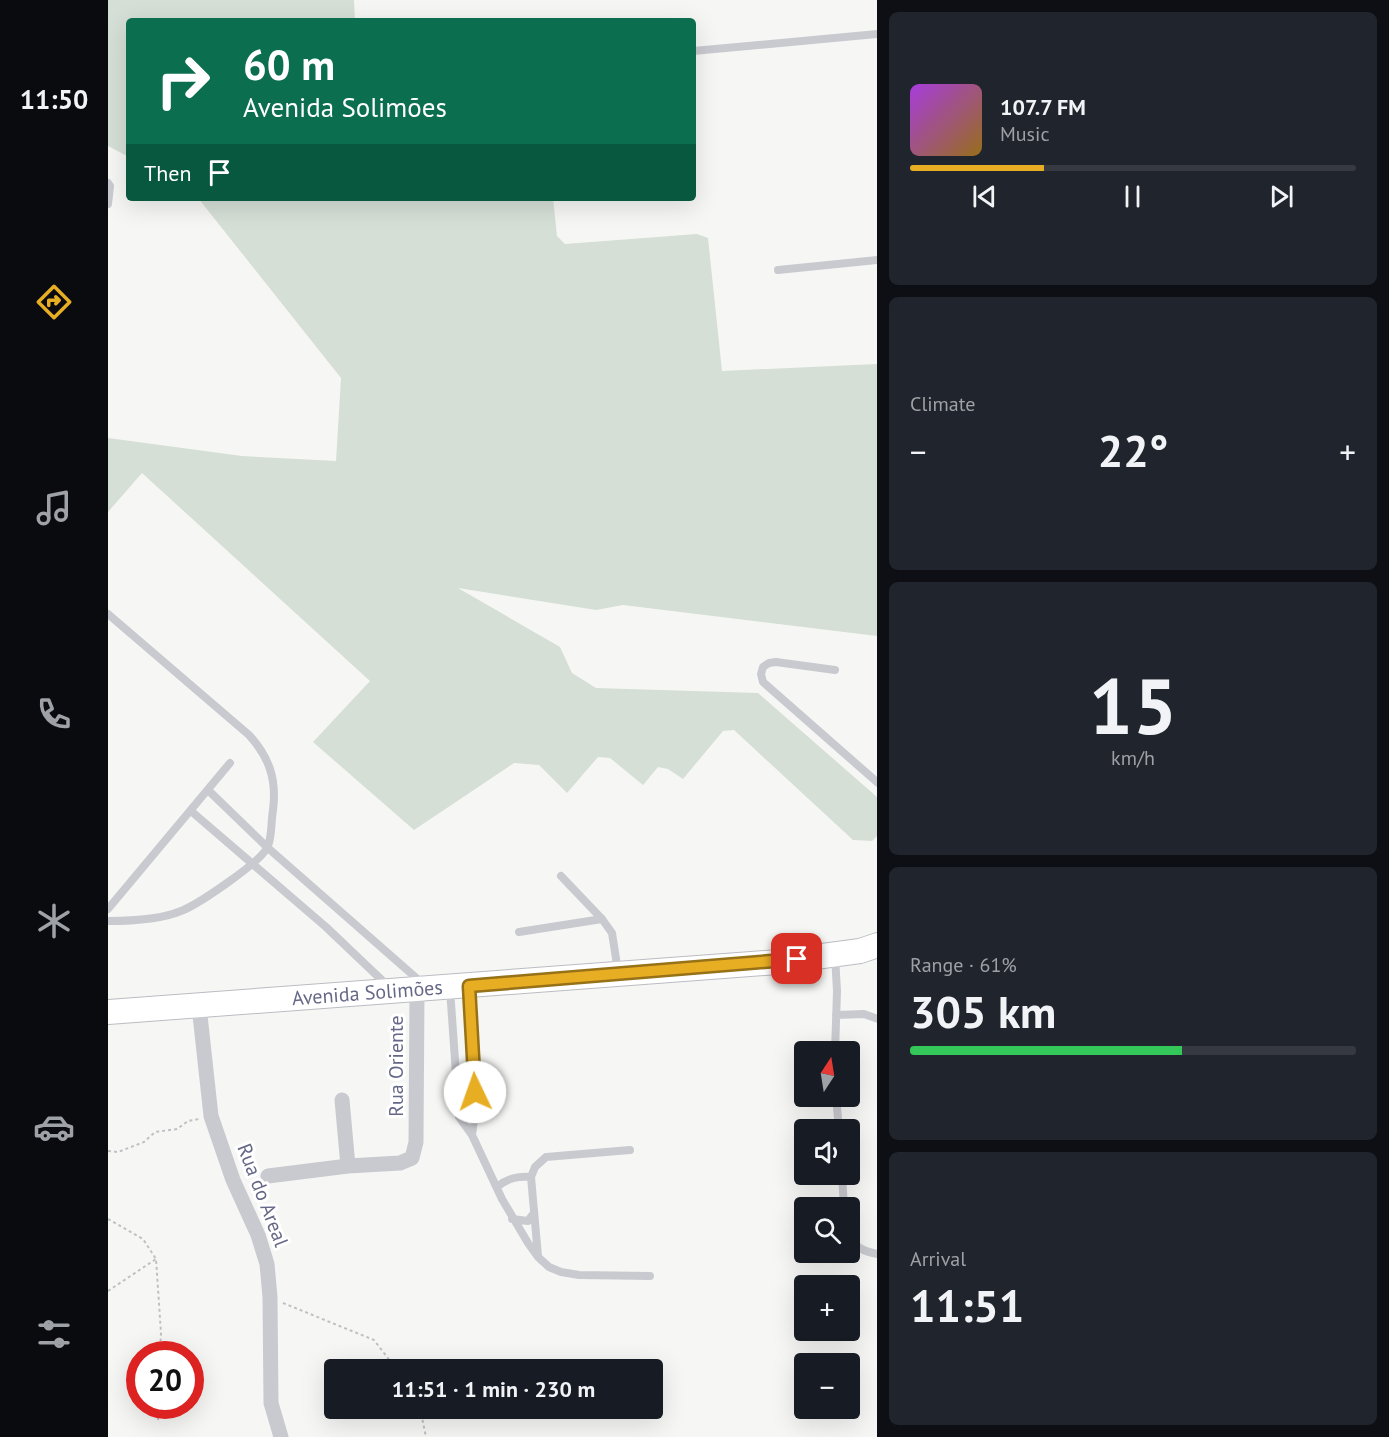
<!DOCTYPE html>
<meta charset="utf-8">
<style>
body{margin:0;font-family:"PT Sans",sans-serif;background:#20242c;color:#f1f3f6;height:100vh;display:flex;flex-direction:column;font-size:22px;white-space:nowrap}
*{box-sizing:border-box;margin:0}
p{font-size:20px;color:#9ea1a6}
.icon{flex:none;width:33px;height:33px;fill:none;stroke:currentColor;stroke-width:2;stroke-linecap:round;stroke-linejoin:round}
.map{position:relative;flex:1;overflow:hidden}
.sheet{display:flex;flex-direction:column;gap:12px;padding:12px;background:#0d0f14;width:512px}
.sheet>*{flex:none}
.banner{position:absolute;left:18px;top:18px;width:570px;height:183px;border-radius:6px;box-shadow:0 6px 24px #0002;background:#0b6e4f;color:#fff;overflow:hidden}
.needle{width:39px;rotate:12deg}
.controls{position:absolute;left:686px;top:1041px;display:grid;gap:12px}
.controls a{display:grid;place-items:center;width:66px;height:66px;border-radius:6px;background:#171b24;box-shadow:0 6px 24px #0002;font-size:30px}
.speed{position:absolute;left:18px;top:1341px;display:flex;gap:12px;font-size:30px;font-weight:700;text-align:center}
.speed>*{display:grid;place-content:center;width:78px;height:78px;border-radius:50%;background:#171b24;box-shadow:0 6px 24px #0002;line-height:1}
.speed .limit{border:9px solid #d22;background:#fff;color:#111}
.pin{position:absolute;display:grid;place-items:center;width:51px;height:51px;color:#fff;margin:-26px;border-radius:12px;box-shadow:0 3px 9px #0006}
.me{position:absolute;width:66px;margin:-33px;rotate:357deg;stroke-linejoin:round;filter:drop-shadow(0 0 4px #0008)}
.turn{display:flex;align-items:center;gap:21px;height:126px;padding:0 18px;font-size:27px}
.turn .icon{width:78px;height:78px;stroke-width:2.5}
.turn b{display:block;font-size:42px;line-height:51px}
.then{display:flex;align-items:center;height:57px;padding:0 18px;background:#0003;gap:12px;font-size:22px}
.big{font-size:45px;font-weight:700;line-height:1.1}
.sheet .card{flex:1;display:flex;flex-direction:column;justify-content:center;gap:9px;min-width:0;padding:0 21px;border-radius:9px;background:#20242c}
.sheet .dial{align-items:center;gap:0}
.dial b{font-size:78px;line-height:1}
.song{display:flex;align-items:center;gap:18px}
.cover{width:72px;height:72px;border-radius:9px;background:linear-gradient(135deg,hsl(280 70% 55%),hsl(40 70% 35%))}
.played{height:6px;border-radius:3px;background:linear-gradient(90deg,#e7ae24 30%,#363941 30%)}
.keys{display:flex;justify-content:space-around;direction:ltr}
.heat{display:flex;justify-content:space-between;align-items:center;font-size:33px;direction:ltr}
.charge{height:9px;border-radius:4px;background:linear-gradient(90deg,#34c759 61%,#363941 0)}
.trip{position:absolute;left:216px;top:1359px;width:339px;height:60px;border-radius:6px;background:#171b24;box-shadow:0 6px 24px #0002;font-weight:700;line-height:60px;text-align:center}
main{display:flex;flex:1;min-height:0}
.dock{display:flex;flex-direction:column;width:108px;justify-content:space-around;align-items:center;background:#090b0e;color:#9ea1a6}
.dock .icon{width:42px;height:42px}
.dock .selected{color:#e7ae24}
.dock b{font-size:27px;color:#f1f3f6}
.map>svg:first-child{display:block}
.green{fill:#d5dfd6}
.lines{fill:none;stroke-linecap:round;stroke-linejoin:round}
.primary-casing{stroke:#bbbcc2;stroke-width:26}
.path{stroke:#c0c0c4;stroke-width:2;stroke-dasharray:3 3;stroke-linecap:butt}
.lane{stroke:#c9cacf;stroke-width:8}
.street{stroke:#c9cacf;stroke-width:15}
.primary{stroke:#fff;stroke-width:24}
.route-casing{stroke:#967117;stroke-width:15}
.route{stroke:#e7ae24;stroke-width:10}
.labels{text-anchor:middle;stroke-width:6;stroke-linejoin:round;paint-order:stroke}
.street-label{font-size:20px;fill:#656886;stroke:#fff}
</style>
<main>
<nav class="dock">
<b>11:50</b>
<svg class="icon selected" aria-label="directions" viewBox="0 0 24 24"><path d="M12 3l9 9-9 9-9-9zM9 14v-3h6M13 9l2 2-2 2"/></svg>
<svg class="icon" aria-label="music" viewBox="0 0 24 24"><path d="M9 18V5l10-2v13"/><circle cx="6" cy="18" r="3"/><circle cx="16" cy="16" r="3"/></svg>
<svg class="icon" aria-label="phone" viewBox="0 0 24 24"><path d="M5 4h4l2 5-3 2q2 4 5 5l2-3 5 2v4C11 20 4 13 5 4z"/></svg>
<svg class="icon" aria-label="climate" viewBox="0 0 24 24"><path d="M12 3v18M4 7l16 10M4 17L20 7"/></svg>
<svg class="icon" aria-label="car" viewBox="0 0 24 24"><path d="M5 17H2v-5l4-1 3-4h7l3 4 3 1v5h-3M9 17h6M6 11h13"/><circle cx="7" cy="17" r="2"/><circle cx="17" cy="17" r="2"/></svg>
<svg class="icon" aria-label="filters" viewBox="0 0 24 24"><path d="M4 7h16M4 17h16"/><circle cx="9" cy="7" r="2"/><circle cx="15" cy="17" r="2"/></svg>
</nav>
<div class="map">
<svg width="770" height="1437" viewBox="0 0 770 1437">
<rect width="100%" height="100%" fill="#f6f7f4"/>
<path class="green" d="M0,0h246l1,21h-226v136l-21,-11z
M90,198h355l4,38 8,8 132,-10 11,4 14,133 155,-7v272l-254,-31 -27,5 -138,-22 102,59 12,26 24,15 162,5 119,104v39l-5,5 -19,-1 -119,-110 -11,1 -40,48 -15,-10 -10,-2 -15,18 -33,-27 -12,-1 -31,36 -28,-28 -25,-2 -100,67 -101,-88 57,-61 -228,-208 -34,39v-74l134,18 94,5 5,-83z"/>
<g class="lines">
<g class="primary-casing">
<g id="primary">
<path id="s1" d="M0,1012l670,-50 82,-11 18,-6"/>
</g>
</g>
<path class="path" d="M0,1151l10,1 26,-10 11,-10 22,-3 11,-8 11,-2
M0,1219l35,20 13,20 5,74 -1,21
M0,1291l48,-32
M175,1303l91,37 23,30
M312,1408l6,29
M50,1420l1,-14"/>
<path class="lane" d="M585,51l185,-17
M0,183l2,3 -2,18
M670,270l100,-10
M0,614l141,121c20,22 28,44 24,75 -2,11 -1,26 -5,36 -5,15 -71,59 -87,65 -19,8 -52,10 -73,10
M727,670l-59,-8 -7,1 -6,4 -2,7 2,8 115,101
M100,790l60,58 154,135
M83,811l135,116 62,59
M453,876l41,43 10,14 6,38
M0,909l122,-146
M411,932l83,-13
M361,987l6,126 -3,22
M342,989l9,128 13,18 30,64 26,44 10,14 11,10 12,5 18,3 71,1
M728,1015l28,-1 14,5
M727,1052l2,-61 -2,-35
M728,1096l3,34
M734,1174l2,34
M423,1177l7,79
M389,1187c11,-9 21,-11 34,-10l4,-10 11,-10 84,-7
M404,1219l16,2 6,-8
M741,1237c7,11 16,15 29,17"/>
<path class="street" d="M91,1006l12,110 22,64 25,55 9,29 3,33 1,106 10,34
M234,1100l6,66
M160,1176l80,-10 52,-3 12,-5 4,-16 1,-152"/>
<use href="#primary" class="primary"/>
</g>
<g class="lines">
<g class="route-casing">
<path id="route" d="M367,1092l-6,-106 328,-27"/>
</g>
<use href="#route" class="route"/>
</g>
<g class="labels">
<g class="street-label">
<text dy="7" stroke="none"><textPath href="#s1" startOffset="260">Avenida Solimões</textPath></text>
<text transform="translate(288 1066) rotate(-90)" y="7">Rua Oriente</text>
<text transform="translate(155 1195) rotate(69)" y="7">Rua do Areal</text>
</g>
</g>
</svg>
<div class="controls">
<a><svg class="needle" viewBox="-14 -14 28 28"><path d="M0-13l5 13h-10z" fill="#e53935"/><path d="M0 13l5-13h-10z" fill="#9ea1a6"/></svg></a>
<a><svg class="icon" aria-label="sound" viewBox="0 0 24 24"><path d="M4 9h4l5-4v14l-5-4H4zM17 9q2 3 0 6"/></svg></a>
<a><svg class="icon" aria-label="search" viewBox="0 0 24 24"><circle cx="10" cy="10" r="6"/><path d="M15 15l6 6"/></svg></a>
<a>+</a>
<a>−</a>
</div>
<div class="speed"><div class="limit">20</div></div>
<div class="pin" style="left:689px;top:959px;background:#d93025"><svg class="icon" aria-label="arrive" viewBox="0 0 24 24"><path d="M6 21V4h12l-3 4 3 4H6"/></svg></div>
<svg class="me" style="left:367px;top:1092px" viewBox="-20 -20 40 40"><circle r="19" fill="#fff"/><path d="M0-13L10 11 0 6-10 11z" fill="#e7ae24"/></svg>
<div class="trip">11:51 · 1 min · 230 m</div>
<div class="banner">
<div class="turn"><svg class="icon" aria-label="right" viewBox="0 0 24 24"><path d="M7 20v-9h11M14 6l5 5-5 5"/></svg><div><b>60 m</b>Avenida Solimões</div></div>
<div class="then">Then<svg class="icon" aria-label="arrive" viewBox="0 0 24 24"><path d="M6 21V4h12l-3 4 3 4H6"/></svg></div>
</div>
</div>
<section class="sheet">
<div class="card">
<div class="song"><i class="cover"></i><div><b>107.7 FM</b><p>Music</p></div></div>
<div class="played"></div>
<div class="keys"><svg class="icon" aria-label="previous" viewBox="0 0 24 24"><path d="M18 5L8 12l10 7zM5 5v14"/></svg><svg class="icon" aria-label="pause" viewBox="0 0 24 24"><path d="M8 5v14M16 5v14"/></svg><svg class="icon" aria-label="next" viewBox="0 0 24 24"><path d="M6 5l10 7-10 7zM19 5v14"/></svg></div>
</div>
<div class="card"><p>Climate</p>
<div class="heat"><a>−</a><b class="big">22°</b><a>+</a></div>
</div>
<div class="card dial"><b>15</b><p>km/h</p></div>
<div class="card"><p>Range · 61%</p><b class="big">305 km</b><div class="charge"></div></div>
<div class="card"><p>Arrival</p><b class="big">11:51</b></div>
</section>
</main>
